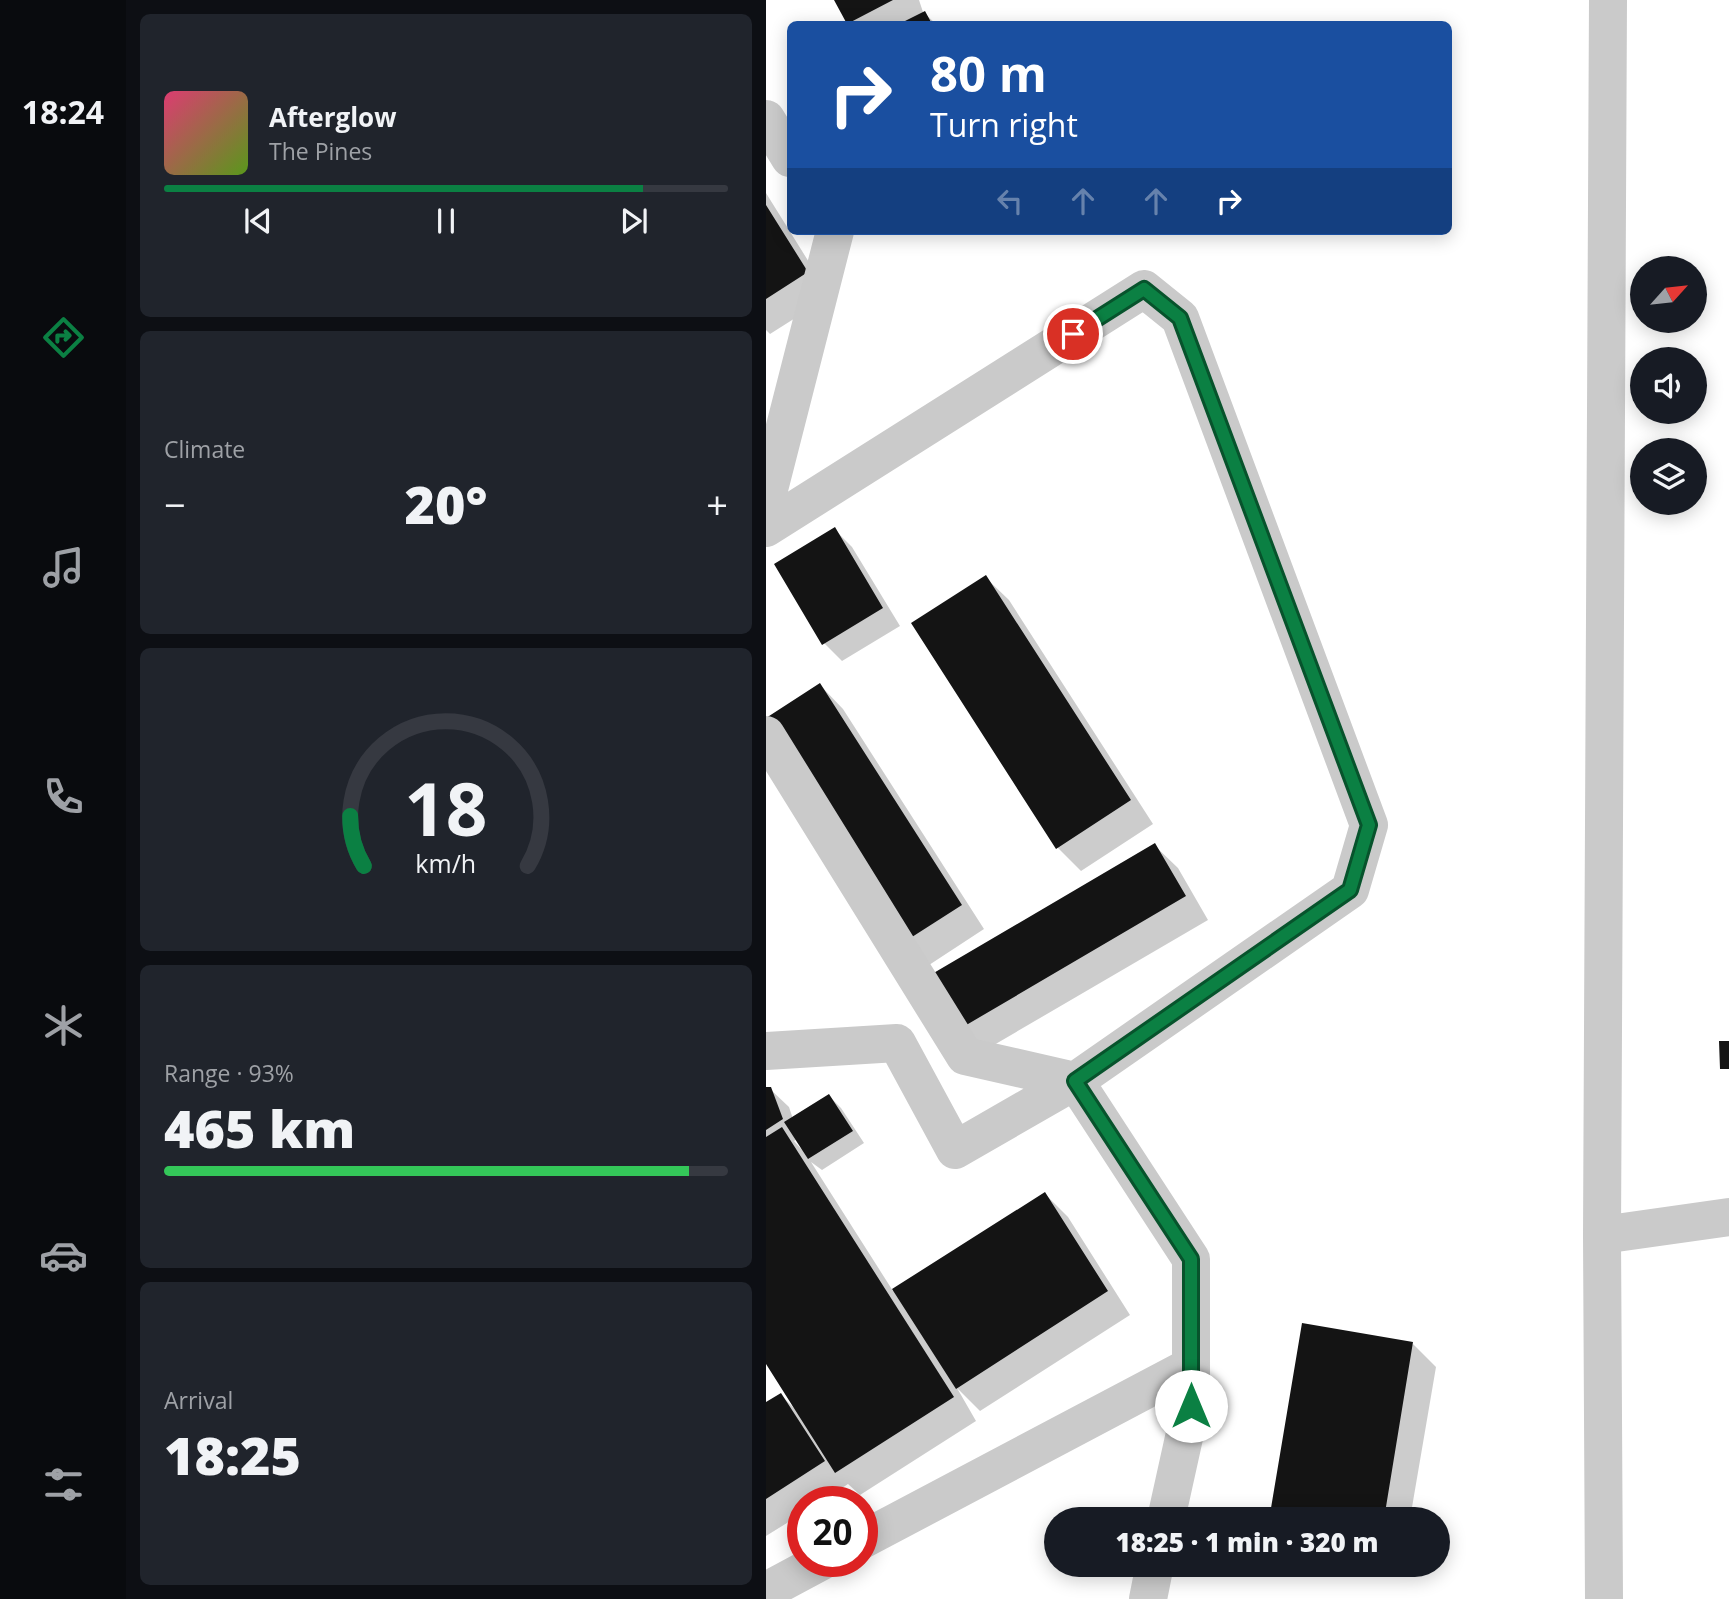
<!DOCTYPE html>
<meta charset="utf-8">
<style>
body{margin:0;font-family:"Open Sans",sans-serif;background:#20242c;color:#f1f3f6;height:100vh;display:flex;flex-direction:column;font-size:26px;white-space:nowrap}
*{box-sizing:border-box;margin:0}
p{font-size:23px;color:#9ea1a6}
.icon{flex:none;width:38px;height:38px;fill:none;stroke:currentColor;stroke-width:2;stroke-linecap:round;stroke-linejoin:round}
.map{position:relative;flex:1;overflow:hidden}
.details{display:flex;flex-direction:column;gap:14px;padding:14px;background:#0d0f14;width:640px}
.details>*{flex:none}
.hud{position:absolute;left:21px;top:21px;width:665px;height:214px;border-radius:10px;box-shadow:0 4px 18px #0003;background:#1a4fa0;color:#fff;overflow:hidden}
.needle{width:46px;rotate:63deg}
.controls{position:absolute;left:864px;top:256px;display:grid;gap:14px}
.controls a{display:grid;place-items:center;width:77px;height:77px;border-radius:50%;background:#171b24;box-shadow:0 4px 18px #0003;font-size:35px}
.speed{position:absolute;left:21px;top:1486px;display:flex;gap:14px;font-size:35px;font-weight:700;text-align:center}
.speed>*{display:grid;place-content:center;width:91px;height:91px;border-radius:50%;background:#171b24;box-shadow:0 4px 18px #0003;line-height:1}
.speed .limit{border:10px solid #d22;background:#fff;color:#111}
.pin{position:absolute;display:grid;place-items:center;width:60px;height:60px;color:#fff;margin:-30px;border:4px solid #fff;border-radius:50%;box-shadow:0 2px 7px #0007}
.me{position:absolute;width:77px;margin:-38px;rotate:0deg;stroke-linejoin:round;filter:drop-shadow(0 0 5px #0008)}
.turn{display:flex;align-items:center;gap:24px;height:147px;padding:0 28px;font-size:32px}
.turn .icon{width:91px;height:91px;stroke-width:2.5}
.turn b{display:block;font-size:49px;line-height:60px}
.lanes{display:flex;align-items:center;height:66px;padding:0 28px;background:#0003;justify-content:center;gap:35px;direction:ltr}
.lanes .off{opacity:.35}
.big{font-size:52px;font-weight:800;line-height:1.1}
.details .widget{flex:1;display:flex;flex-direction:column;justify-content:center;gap:10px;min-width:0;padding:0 24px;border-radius:10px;background:#20242c}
.details .dial{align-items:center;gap:0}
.dial svg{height:182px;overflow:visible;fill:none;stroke:#363941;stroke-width:7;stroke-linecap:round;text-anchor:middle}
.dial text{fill:#f1f3f6;stroke:none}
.song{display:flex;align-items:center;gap:21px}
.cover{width:84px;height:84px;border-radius:10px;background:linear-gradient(135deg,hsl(340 70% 55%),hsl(90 70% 35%))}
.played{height:7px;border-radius:4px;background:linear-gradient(90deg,#0b8043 85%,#363941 85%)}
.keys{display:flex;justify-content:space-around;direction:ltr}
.heat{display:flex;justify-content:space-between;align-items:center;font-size:38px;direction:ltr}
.charge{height:10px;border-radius:5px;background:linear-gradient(90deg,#34c759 93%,#363941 0)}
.trip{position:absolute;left:278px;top:1507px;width:406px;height:70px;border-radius:35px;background:#171b24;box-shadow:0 4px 18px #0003;font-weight:800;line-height:70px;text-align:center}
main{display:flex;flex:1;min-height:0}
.dock{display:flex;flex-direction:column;width:126px;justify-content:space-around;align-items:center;background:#090b0e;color:#9ea1a6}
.dock .icon{width:49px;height:49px}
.dock .active{color:#0b8043}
.dock b{font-size:32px;color:#f1f3f6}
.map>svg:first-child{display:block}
.shadow{fill:#0003;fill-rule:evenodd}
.building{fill:#141414}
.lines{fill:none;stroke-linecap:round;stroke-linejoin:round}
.minor{stroke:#cacaca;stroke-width:38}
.route-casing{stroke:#07532c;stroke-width:18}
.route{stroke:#0b8043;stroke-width:12}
</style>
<main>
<nav class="dock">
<b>18:24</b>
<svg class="icon active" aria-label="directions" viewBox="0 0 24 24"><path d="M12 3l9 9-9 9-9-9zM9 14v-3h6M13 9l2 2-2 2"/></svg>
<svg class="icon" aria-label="music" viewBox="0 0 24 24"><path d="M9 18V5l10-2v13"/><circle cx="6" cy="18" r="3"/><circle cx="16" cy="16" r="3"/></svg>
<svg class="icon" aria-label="phone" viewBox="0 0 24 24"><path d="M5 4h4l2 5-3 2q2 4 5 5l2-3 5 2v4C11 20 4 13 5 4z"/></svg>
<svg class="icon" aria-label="climate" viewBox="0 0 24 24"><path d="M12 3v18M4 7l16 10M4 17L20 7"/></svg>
<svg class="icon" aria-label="car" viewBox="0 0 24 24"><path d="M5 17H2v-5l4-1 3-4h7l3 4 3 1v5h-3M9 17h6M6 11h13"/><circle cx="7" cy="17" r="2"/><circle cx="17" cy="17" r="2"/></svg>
<svg class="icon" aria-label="filters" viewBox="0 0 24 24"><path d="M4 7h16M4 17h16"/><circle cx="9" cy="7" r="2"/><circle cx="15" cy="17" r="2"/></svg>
</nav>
<section class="details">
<div class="widget">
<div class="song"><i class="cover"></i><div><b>Afterglow</b><p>The Pines</p></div></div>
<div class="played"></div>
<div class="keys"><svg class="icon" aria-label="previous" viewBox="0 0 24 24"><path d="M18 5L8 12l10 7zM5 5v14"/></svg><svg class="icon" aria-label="pause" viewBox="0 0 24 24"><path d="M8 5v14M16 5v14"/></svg><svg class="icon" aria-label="next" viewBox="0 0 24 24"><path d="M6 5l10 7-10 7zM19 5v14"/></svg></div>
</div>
<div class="widget"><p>Climate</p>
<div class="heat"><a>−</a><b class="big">20°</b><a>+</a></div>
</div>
<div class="widget dial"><svg viewBox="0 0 100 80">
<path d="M14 69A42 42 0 1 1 86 69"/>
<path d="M14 69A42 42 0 0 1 8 47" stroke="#0b8043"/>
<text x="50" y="56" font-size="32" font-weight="700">18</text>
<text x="50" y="72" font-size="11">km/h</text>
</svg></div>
<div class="widget"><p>Range · 93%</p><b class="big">465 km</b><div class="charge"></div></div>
<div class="widget"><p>Arrival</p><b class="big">18:25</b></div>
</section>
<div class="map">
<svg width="963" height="1599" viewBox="0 0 963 1599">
<rect width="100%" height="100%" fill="#fff"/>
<path class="shadow" d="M70,0h83l4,12 13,12h-87z
M0,193l64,103 -60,38 -4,-4z
M68,529l18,18 48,79 -58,35 -18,-18z
M219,577l24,23 144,224 -72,47 -23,-23z
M54,685l23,24 141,220 -58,38 -23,-24z
M388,845l24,23 30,52 -233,136 -23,-23z
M0,1089h4l19,18 4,12 36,-23 12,12 23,35 -42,27 -11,-8 82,129 152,-97 23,23 62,98 -150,96 -23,-23 19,33 -116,74 -12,-11 -27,18h-18v11l-37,23v-132l15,-9 13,13 -28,-47zM31,1139l5,11 -8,-9z
M647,1344l23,23 -26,152h-126l-12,-12z"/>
<path class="building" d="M68,0h59l-46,24z
M159,11l7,13h-33z
M0,205l42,67 -42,27z
M69,527l48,81 -61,37 -48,-81z
M220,575l145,225 -75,49 -145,-226z
M54,683l142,222 -61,39 -135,-226z
M389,843l31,53 -235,138 -31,-53z
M953,1041h10v28h-9z
M0,1087h5l12,32 -17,11z
M63,1094l24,37 -45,28 -24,-37z
M16,1127l172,270 -119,76 -69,-109v-227z
M279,1192l63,99 -152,98 -64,-100z
M536,1323l111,19 -29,177h-50l-63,-11z
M15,1393l44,68 -59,38v-97z"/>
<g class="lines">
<path class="minor" d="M0,119l24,39
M0,501l69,-270
M0,528l378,-239 36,29 189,507 -19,65 -275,191 -110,-25 -199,-321
M0,1051l131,-8 58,107 120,-69 116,178v147l-25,113
M836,1235l127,-18
M96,1540l329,-174
M0,1591l56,-30
M382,1599l7,-35
M838,1599l-2,-364 6,-1235"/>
</g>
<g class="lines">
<g class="route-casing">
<path id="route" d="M307,334l71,-45 36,29 189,507 -19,65 -275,191 116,178v147"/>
</g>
<use href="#route" class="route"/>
</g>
</svg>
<div class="controls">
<a><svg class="needle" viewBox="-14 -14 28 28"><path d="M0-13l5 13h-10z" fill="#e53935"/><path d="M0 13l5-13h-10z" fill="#9ea1a6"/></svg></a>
<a><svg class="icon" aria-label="sound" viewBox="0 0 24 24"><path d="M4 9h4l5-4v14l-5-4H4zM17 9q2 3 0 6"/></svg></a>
<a><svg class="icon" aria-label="layers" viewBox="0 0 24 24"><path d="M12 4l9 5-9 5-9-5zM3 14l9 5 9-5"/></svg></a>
</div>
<div class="speed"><div class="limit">20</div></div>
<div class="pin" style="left:307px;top:334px;background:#d93025"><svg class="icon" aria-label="arrive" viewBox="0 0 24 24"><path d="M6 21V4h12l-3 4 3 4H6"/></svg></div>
<svg class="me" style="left:425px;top:1406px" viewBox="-20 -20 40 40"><circle r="19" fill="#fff"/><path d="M0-13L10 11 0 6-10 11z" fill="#0b8043"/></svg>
<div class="trip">18:25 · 1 min · 320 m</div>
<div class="hud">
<div class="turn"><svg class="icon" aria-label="right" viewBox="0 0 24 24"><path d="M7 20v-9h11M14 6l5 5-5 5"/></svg><div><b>80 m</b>Turn right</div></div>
<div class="lanes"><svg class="icon off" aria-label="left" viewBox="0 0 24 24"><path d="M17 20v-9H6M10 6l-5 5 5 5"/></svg><svg class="icon off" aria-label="ahead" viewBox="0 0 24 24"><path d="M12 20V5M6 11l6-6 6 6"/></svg><svg class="icon off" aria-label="ahead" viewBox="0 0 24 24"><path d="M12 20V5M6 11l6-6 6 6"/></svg><svg class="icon" aria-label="right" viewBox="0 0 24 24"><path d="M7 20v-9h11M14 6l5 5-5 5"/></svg></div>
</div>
</div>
</main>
